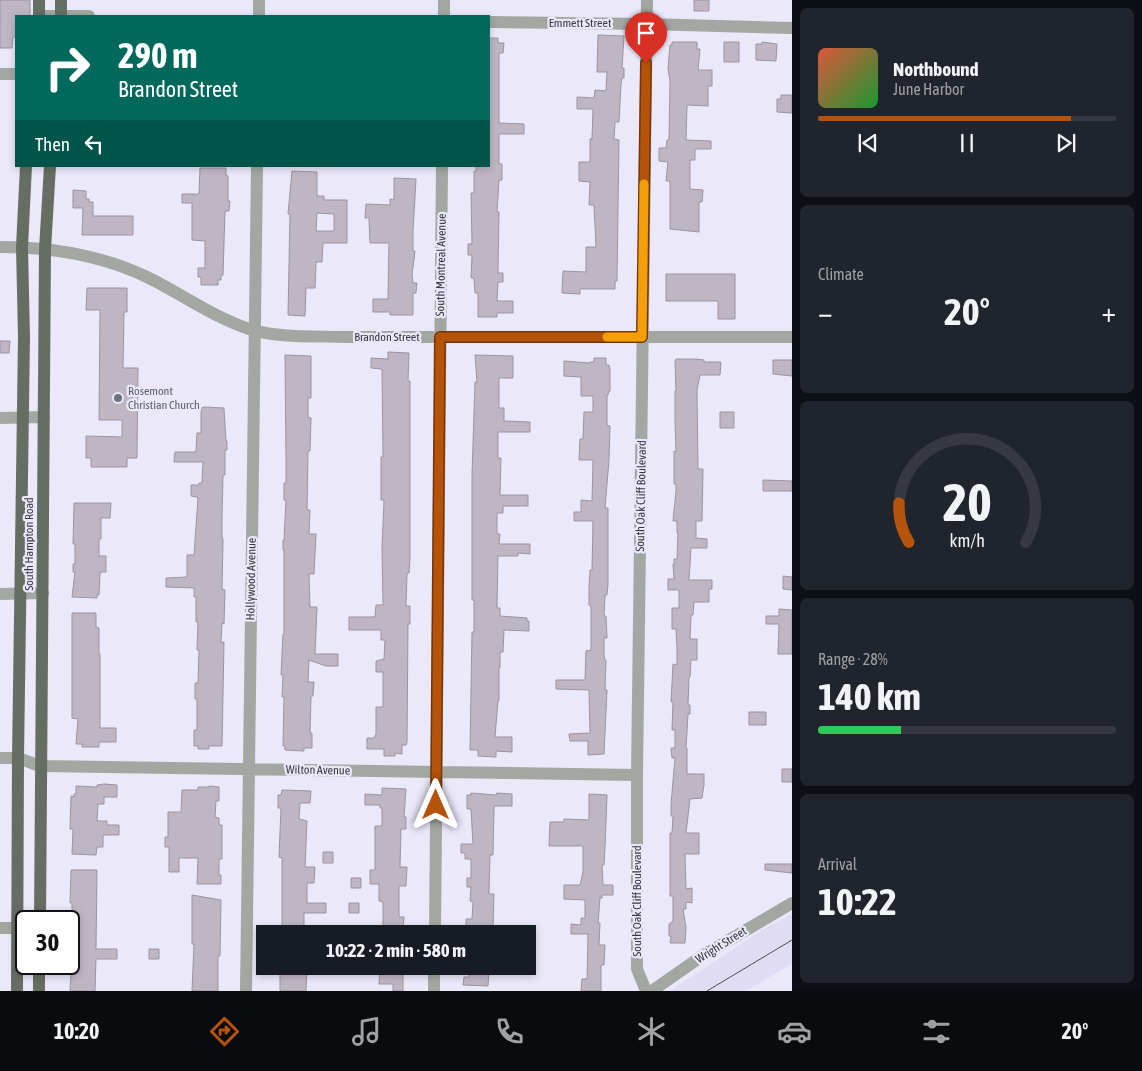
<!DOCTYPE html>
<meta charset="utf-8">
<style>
body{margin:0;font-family:"Asap Condensed",sans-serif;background:#20242c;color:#f1f3f6;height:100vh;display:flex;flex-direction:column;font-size:19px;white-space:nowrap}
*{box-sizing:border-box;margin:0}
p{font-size:16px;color:#9ea1a6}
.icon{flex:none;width:28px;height:28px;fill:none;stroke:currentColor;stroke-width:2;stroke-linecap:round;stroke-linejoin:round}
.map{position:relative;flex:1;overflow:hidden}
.details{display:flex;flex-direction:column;gap:8px;padding:8px;background:#0d0f14;width:350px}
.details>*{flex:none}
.banner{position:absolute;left:15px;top:15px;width:475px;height:152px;border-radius:0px;box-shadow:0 2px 8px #0003;background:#00695c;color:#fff;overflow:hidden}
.speed{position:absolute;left:15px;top:910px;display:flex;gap:10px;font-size:25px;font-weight:700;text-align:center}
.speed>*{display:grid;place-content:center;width:65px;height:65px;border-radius:50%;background:#171b24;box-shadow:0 2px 8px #0003;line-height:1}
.speed .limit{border:2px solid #111;border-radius:8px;background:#fff;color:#111}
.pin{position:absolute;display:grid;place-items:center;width:42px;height:42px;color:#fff;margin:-51px -21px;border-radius:50% 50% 50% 0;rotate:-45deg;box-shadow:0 0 5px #0007}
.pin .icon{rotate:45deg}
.me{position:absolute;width:55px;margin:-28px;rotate:0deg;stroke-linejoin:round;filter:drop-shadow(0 0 4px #0008)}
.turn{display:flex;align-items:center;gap:18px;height:105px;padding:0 20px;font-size:22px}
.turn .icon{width:65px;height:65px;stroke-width:2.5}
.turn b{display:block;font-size:35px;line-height:42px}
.then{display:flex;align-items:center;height:48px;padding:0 20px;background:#0003;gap:10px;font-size:19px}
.big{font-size:38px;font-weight:700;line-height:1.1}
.details .tile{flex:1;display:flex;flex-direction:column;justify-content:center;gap:8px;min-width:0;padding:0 18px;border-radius:8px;background:#20242c}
.details .dial{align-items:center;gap:0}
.dial svg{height:130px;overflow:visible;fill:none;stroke:#363941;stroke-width:7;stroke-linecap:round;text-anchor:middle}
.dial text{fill:#f1f3f6;stroke:none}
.song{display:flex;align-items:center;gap:15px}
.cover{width:60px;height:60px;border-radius:8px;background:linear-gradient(135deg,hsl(10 70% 55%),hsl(130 70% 35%))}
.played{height:5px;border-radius:2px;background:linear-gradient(90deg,#b45309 85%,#363941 85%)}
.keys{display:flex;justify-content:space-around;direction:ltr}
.heat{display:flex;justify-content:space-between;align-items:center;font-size:28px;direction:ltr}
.charge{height:8px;border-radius:4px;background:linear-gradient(90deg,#34c759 28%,#363941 0)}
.trip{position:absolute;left:256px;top:925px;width:280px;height:50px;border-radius:0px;background:#171b24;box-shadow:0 2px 8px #0003;font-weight:700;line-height:50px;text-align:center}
.menu{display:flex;height:80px;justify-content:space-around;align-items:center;background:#090b0e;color:#9ea1a6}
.menu .icon{width:35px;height:35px}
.menu .on{color:#b45309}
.menu b{font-size:22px;color:#f1f3f6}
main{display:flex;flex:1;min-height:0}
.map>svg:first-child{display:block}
.built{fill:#dfdcf4}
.building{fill:#bfb6c4;stroke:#9c93a0;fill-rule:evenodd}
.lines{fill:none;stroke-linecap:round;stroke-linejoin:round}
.minor{stroke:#a2a7a1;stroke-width:12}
.major{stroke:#666e64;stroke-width:12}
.tram{stroke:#4b4a52;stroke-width:1}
.route-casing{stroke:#753606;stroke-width:12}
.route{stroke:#b45309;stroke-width:9}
.slow{stroke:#f59e0b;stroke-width:9}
.worship-dot{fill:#6b7280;stroke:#eae8f9;stroke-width:2}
.labels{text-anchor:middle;stroke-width:4.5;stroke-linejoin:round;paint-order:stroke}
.street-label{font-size:12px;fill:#38373e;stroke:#eae8f9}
.worship-label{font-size:12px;fill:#5b616d;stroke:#eae8f9;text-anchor:start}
</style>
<main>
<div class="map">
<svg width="792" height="991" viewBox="0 0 792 991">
<rect width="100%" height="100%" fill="#eae8f9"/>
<path class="built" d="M792,914v50l-46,27h-76l92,-61z"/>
<path class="building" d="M0,0h30v16h-14v21h-3l-1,11h-12z
M694,0h15v11h-15z
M598,35l26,1 -2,32h2v10h-2l-1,6 -2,38h-4l-1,17 5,1 -2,141h-2v8h-35v5l-18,-1 1,-22 23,1v-25h10l-2,-42h-5l1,-23 -11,-1v-19h11v-23h2l1,-30h-16v-12l17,1 1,-8 11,1 1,-19h-10z
M489,38h9v5h6l-1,10h-4v70l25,1v10h-25v30h3v16h-3l-2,32h2l-1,61h5v9h-5l-1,19h16v12h-16v4h-19v-24h-3l-1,-15h-3l1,-23h-4v-11h4l-1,-51h3v-22h2v-5h13z
M672,42h25v7h3l-2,21h14v16h-4v20l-21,-1 -1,35 25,1v8h-16v11h-5v29l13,1 -1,12h-3v30l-29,-3v-48h-4l2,-19 -9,-1v-13h7l1,-8h2l1,-60 -2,-11 2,-24h2z
M724,42h15v20h-15z
M762,42l15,2 -1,17 -20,-1v-16h6z
M781,95h11v18l-15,-1v-13h4z
M200,168h26v7l2,1v25h2l-1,10h-4l-2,64 -2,1v4h-3v5h-17v-8h-3v-9h7v-27l-13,-1v-37h-10v-9h17z
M292,171l25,1v24h7v4h23v43h-24l-1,19h-6l-1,26h-9l-1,28 -17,-1 2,-101h-2zM317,213l17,1v17h-18z
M394,178l22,1 -3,52v20h2l-3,24 1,8h4l-1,10h-3v22h-23v-3h-17v-13h15l1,-56h-19l-1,-25h-4l1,-14 24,1v-6l4,1z
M73,190l13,1v8h3v3h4v14h40v19h-51l1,-27h-10z
M666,274h69v45h-17v-18h-52z
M87,288h40v24h-3l-1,56h15l-1,90h-10v9h-36v-9h-5v-22l36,1v-17h-23l1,-110h-14z
M0,341h10l-1,12h-9z
M388,352l21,1 -1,28h2v176l-1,16h-2l-1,33h4v18h-2l-1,118 -1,3h-4v9l-7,-1v3h-11v-7h-17v-11h7l2,-4v-27h7v-35h-7v-11l8,-2 1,-19h-4v-10h-32v-13h26l1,-12h7l-1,-56 2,-49h-3v-43h2l-1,-88 -11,-1v-10l17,1z
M285,355l26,1v42h-3v19l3,1 -1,33h-2l-1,59h3l-1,24h7l-2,40h-5l1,33h7l-2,47h23v12h-12l-17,-6 -1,22h6l-1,14h-2l-1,37h2v15h-8v3l-19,-1v-4h-2l1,-49h-2l1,-22h-2l2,-41h1v-84h-1v-10h1l2,-40h-2v-17h2v-24z
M475,355l38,1v22h-14v30h5v13l26,1v10h-32v26h3l-1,37h28v11h-25v7h-6v21h3l-1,10h31v10l-12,-1v3h-20l-1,52h3v8l27,2v3h2v10l-25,-1 -1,22h-3v16l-1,-1v34h-1l-3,36h17v15l-16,-1v6l-18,-1v-6h-8l2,-118h2v-32h-2v-125l3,-93h2z
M594,358h12v7h3l1,5v21h-1l-1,4h-1v30l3,1 -1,34 -4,48h3v76l-1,11h-2l-1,21h2l1,22h-3v18l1,4h1l-1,30h2l-3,64 -16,1v-14h-18l-1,-7 21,-1 -1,-43 -33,-1v-9h29l1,-29 5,-1v-43l-2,-2v-17l1,-18h2l1,-49h-19v-9h7v-12l11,1 1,-41h-14l1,-21h3l1,-27h9v-16h-12v-19l-17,-1v-15l26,2v-1h4z
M676,359h20l8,1v2h17l-1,13h-20l-3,15 1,79h5l-1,52h-6v17l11,1v9h-16l-2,32h23v9h-3v13h-15l-1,13h-2l-1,24h7v21h-6l-1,17h-1l-1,28h2v9h-2l-2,34h1v26h17v11l-2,13 -12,1 -4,34h13v21h-14l1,35 6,-1v15l-6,-1v7h-3l3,18 -1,16h-15l1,-7h-2v-12l4,-3v-25h-3v-63h2l1,-17h-2v-12l4,-46h-3l-1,-10h4v-18h-3l1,-28h-2l2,-38 4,1v-18l-1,-18h-4v-21h7v-18h-11v-11h6l-1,-15h1v-5h3l1,-26h-1v-12h-4l3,-30v-7h-2v-33l2,1 -1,-32v-29h1l-1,-30z
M773,360h19v16l-19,-2z
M205,407l19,1 2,33h1v9h-2v25h-2l-1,41v20l1,4 -1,49 3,1 -1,34 -2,-1 -1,19h3l-2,104h-13v3h-11v-3h-4v-16h3v-31h-2v-16h3l1,-33h-2l1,-28h-2v-25h-2v-9l-28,-1v-9l21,-1v-22h7l4,-57 -1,-1 -6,-1v-11h8v-2h3l1,-21h-29l1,-10h21l1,-19h4v-25z
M720,412h14v16h-14z
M763,480l29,1v10h-29z
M74,503h37l-1,15h-9v21h-2v17h7v16h-6l-1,23h-2v3l-25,-1 3,-25h-2v-8h2v-20h-2z
M783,576l9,1v13l-9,-1z
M779,609l13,1v44h-14l1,-30h-13v-8h13z
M72,613h24v14l3,1v25l1,2v73h16v14h-17v5h-17v-3h-6l2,-25 -6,-1z
M749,712h17v13h-17z
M782,769h10v13h-10z
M104,784l13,1v12h-13v7h-6l-1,17h10v4h12v10h-16v12h-6l-1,8 -24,-1 1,-25h-3l1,-33 3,1v-3h2v-8l21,1v-2z
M209,786l10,1v14h-3l-1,16 4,1v7h3v34h-3v16h2v9h-24l1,-26h-19v14h-10v-25h-4v-10h3v-25h13l1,-22h16v-3h11z
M382,788l24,1 -2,28h2v12h-5l-1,38h7l-1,19h-7v31h5l-1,12h-4l-1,3h-15v-30l-4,-1v-17h-9v-14h5v-44h7v-18h-2v-3h-15v-11l17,1z
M282,790l29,1 -1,12h-10l-1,16 8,2 -2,46h10l-1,16h-7v20h19v10h-22v20h-22v-75l-3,-1 2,-49h-3v-13h3z
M471,793l25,2 1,-2 15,1v12h-18l-1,49h-3l-1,39h5l-1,32h-1v3h-3v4l-7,1h-13v-6h-3v-9h6l1,-17 -3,-1 1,-14h-4v-9h4v-19h-6v-6h-4v-9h12l-2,-35h-4v-14h4z
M589,794l18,1 -2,52 -1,18h-2l1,20h10v10h-11v3h-2l-2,25h2l-1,22h6l-1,20h-3v26h-20l1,-12h5l1,-45h-17v-10l10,1v-7h4v-18l-21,-1v-14h16l3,-13v-26h-34l1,-24h14v-3l25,1z
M323,852h10v11h-10z
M765,864h27v9l-27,-3z
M71,870h26l-1,79h21v10h-21l-1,32h-25l2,-37v-51h-2z
M351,878h10v10h-10z
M192,895l29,5 -1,56h-2v35h-26l2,-47h-2z
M349,903h10v10h-10z
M149,949h10v10h-10z
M280,966h27l-1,25h-26z
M380,966h23v25h-10v-7h-14z
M469,968l20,1 -1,17 -25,-1 1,-8h5z"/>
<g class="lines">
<path class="minor" d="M39,16h50
M259,16v-16
M444,16v-16
M489,22l157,2 146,4
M0,74h16
M0,247c51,0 101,8 147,30 35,17 67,41 105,53 28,8 65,6 95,7h445
M0,418l44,-1
M0,594l43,-1
M0,758h18l22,8 597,9
M0,928h26
M435,934l7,-768
M246,991l11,-825
M434,991v-25
M646,991l-9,-22v-194l10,-775
M652,991l50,-35 90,-53"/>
<path class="major" d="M39,16v-16
M61,16v-16
M40,921l5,-672 5,-83
M17,991l1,-233 6,-421 -2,-90 4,-81
M39,991v-27"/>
<path class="tram" d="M707,991l85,-51"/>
</g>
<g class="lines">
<g class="route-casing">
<path id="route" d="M436,805l4,-468h202l4,-274"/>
</g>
<use href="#route" class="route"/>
<path class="slow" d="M607,337h35l2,-153"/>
</g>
<circle class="worship-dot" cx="118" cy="398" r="5"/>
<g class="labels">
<g class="street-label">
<text x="580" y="27">Emmett Street</text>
<text transform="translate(441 265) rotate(-89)" y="4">South Montreal Avenue</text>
<text x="387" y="341">Brandon Street</text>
<text transform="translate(641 496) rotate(-89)" y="4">South Oak Cliff Boulevard</text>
<text transform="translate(29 544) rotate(-90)" y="4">South Hampton Road</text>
<text transform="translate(251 579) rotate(-89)" y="4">Hollywood Avenue</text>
<text transform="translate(318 770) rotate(1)" y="4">Wilton Avenue</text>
<text transform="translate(637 901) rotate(-90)" y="4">South Oak Cliff Boulevard</text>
<text transform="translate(721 945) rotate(-32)" y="4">Wright Street</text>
</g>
<g class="worship-label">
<text x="128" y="395">Rosemont<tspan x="128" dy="14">Christian Church</tspan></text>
</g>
</g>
</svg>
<div class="speed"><div class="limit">30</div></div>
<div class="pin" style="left:646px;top:63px;background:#d93025"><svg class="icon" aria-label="arrive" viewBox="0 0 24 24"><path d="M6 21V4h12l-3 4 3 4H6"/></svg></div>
<svg class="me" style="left:436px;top:805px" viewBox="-20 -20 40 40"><path d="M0-17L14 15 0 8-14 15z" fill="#b45309" stroke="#fff" stroke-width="4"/></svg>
<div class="trip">10:22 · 2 min · 580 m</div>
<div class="banner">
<div class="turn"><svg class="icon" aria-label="right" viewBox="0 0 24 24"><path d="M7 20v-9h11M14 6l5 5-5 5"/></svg><div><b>290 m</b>Brandon Street</div></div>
<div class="then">Then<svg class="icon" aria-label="left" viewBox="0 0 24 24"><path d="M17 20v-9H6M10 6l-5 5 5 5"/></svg></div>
</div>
</div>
<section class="details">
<div class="tile">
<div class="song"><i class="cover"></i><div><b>Northbound</b><p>June Harbor</p></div></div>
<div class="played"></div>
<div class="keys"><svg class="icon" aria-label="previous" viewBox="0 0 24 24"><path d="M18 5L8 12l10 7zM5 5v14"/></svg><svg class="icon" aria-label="pause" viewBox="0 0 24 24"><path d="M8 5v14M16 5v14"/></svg><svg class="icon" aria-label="next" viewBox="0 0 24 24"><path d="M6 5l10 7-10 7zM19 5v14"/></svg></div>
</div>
<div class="tile"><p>Climate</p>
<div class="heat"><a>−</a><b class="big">20°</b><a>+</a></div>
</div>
<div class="tile dial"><svg viewBox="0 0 100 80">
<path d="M14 69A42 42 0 1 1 86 69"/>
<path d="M14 69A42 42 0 0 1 8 45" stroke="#b45309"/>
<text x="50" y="56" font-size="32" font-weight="700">20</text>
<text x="50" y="72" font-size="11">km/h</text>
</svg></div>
<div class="tile"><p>Range · 28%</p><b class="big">140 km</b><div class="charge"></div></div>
<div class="tile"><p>Arrival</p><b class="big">10:22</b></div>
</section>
</main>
<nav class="menu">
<b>10:20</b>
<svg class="icon on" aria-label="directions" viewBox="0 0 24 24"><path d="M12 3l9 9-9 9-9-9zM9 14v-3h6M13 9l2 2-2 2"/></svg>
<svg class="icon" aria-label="music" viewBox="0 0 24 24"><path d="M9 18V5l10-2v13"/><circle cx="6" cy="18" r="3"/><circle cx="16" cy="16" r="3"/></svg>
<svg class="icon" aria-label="phone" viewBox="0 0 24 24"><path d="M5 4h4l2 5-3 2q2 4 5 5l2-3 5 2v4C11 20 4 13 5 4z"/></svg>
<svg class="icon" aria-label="climate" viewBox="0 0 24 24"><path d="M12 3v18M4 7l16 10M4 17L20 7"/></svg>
<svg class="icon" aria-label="car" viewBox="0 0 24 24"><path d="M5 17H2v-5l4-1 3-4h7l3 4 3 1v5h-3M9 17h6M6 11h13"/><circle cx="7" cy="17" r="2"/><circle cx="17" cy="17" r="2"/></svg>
<svg class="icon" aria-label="filters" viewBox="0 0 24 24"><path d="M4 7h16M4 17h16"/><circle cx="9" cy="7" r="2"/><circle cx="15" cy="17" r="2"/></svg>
<b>20°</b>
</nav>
